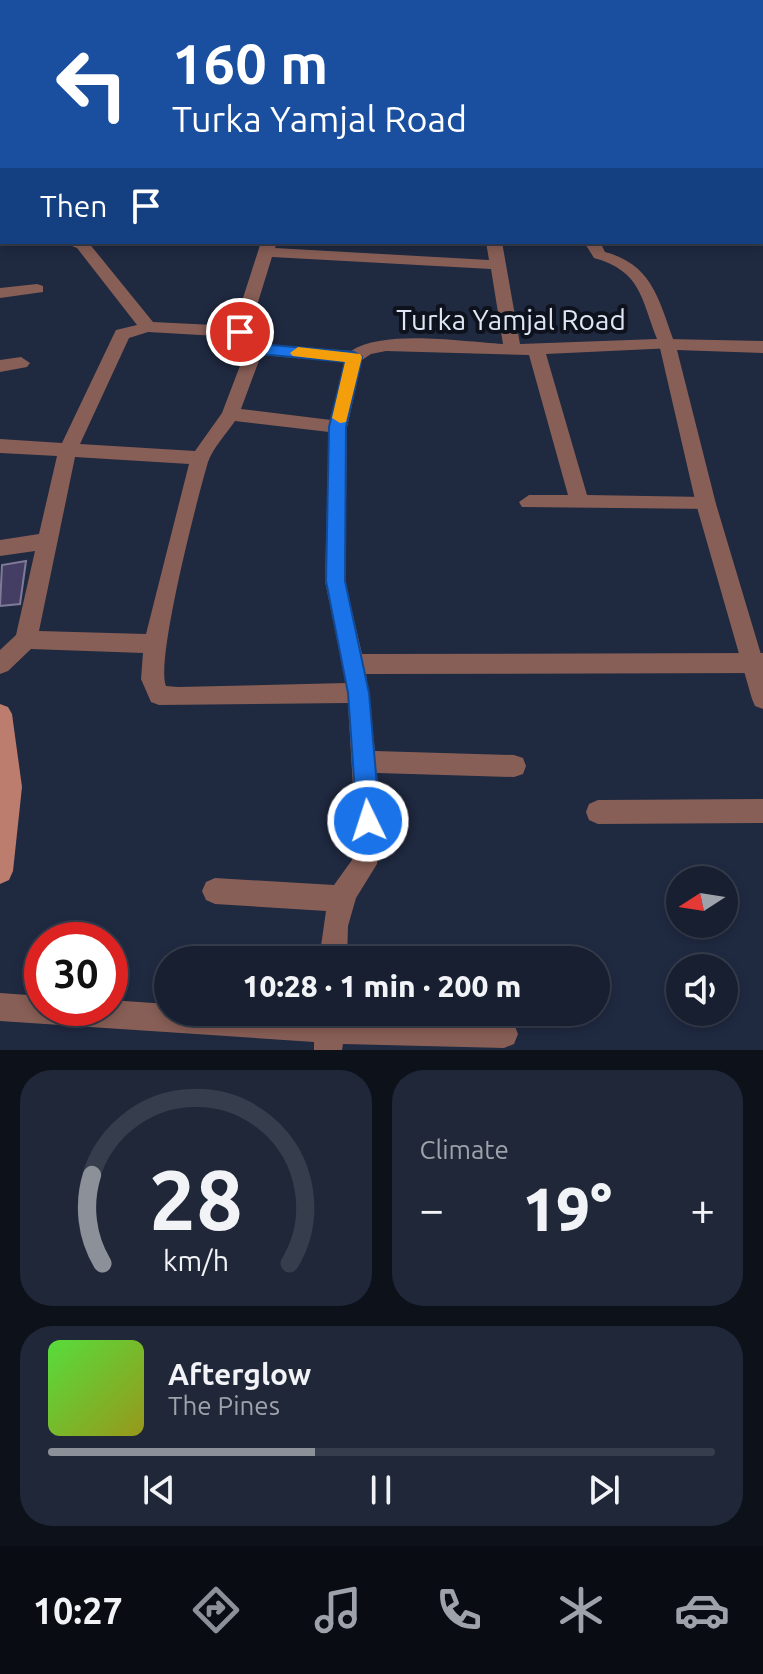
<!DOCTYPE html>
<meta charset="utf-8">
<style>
body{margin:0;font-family:Ubuntu,sans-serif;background:#202738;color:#f1f3f6;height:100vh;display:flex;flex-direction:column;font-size:30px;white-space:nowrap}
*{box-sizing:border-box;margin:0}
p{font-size:26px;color:#9ea2ab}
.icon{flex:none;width:44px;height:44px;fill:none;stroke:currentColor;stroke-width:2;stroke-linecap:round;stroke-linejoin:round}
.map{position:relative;height:1050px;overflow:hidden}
.sheet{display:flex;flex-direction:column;gap:20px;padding:20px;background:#0d111a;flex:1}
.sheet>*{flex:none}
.top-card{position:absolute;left:0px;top:0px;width:764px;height:244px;box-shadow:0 4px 12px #0003,0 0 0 2px #363d4c;background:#1a4fa0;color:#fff;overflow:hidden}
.needle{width:52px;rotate:258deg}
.fabs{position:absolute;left:666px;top:866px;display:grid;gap:16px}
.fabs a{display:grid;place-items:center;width:72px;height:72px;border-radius:50%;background:#171f30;box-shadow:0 4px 12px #0003,0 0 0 2px #363d4c;font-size:40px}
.speed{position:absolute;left:24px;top:922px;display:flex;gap:16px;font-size:40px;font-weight:700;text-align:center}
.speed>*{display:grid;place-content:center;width:104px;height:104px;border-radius:50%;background:#171f30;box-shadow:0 4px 12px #0003,0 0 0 2px #363d4c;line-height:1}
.speed .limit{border:12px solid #d22;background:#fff;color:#111}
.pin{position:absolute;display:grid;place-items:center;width:68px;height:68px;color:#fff;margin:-34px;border:4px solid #fff;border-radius:50%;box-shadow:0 2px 8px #0007}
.me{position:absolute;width:88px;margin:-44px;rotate:356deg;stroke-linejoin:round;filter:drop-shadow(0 0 6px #0008)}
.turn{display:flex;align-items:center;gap:28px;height:168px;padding:0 40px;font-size:36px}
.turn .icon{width:104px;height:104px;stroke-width:2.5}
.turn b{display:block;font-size:56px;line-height:68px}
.then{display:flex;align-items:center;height:76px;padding:0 40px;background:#0003;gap:16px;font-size:30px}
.big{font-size:60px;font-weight:800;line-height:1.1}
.sheet .widget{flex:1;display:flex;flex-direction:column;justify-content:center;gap:12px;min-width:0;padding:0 28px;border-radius:32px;background:#202738}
.sheet .dial{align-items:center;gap:0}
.dial svg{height:208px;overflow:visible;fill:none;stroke:#363d4c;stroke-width:7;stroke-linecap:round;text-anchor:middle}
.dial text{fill:#f1f3f6;stroke:none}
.song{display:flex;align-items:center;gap:24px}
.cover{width:96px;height:96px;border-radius:12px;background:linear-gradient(135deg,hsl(110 70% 55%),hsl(60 70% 35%))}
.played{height:8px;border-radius:4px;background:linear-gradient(90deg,#8c9099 40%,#363d4c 40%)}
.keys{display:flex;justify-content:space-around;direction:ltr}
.heat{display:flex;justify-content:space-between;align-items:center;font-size:44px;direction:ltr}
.sheet .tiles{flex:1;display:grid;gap:20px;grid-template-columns:1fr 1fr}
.widget:last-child{grid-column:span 2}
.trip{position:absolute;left:154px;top:946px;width:456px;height:80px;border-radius:40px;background:#171f30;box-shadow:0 4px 12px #0003,0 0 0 2px #363d4c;font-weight:800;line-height:80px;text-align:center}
.tabs{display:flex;height:128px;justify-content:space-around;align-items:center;background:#090c13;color:#9ea2ab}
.tabs .icon{width:56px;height:56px}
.tabs .current{color:#8c9099}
.tabs b{font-size:36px;color:#f1f3f6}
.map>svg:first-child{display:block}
.building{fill:#453e64;stroke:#7f7a97;stroke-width:2}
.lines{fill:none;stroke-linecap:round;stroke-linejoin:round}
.minor{fill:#885f56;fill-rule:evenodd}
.tertiary{fill:#885f56;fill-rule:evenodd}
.secondary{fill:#bd7d6e;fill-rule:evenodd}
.route{fill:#1a73e8;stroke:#114b97;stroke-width:2}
.slow{fill:#f59e0b}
.labels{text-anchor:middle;stroke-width:8;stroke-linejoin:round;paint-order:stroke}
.street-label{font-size:28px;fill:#dfe6f5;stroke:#0e121c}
</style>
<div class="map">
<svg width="763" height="1050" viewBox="0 0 763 1050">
<rect width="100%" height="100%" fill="#1f2940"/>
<path class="building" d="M26,561l-6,43 -20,2 2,-41z"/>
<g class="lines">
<path class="minor" d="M52,0h38l2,2h-38z
M309,0h12v2h-12z
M400,0h71l-73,2z
M0,28h2v6h-2z
M762,71h1v8h-1z
M762,111h1v8h-1z
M0,118h2v8h-2z
M0,158h2v8h-2z
M762,160h1v8h-1z
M0,233l2,9h2l-4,1z
M62,242h26l65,80 81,4 27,-84h16l-2,6 214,12 -3,-18h16l18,102 137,-5c-16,-41 -16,-68 -63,-81l-10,-16h16l5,10c49,13 54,50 70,92l-2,4 -127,6 41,141 119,2 7,2 3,5 -3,5 -191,-2 -3,-5 10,-7h39l-39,-140 -143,-4 -15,3 -9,6 -15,67 -2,154 17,73 401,-1v20l-397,1 9,77 139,4 9,3 3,8 -3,8 -9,3 -137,-4 4,48 -4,43 -21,34 -8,28 -1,34h-28l7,-49 -111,-7 -9,-4 -4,-9 4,-9 9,-4 119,7 18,-25 3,-39 -7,-118 -189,2 -8,-3 -10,-23 2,-26 -112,-4 -23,22 -8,3v-24l16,-15 19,-84 -35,5v-16l39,-6 18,-78 -57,-3v-14l62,4 52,-109 2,-4 21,-5 -60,-77zM272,257l219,12 12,75c-40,-2 -118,-15 -152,7l-91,-7 -11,-13zM148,332l87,5 11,13 -24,63 -27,38 -115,-7 49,-106zM261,355l83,7 -13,58 -90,-11zM235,421l94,11 -4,149 21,102 -168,4 -12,-1c-11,-25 32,-190 42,-224 5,-14 18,-28 27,-41zM75,457l114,7 -43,170 -107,-3z
M37,284l6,2v6l-43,6v-10z
M21,357l9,6 -3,4 -27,5v-12z
M763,799v24l-165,1 -9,-4 -3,-8 3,-8 9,-4z
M0,993l42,3v12h68v-8l58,4v8h175v3l161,5 10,4 4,10 -4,10 -10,4 -161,-4 -1,6h-28v-8l-314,-21z"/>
<path class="tertiary" d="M667,339l96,2v12l-86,-3 39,154 47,157v48l-8,-3 -3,-7 -56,-195 -37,-160z"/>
<path class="secondary" d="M0,704l8,3 4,7 10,73 -9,84 -4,9 -9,4z"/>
</g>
<path class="route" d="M240,327l19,17 95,8 8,5 -16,70 -1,154 24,112 11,128 -4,8 -8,3 -8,-3 -3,-8 -9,-128 -22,-112 3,-154 16,-65 -96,-9 -17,-21z"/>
<path class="slow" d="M298,347l62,7 2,3 -16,65 -6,1 -8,-5 13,-56 -52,-6 -3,-3z"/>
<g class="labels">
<g class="street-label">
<text x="511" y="330">Turka Yamjal Road</text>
</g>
</g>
</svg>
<div class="fabs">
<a><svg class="needle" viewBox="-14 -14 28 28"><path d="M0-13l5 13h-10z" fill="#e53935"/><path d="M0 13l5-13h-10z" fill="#9ea2ab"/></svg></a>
<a><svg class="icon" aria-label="sound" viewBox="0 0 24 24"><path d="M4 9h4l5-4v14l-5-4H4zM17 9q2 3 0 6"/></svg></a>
</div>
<div class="speed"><div class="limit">30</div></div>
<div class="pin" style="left:240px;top:332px;background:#d93025"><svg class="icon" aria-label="arrive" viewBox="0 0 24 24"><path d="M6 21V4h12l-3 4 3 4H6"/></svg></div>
<svg class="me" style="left:368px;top:821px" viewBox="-20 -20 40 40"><circle r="17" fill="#1a73e8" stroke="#fff" stroke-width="3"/><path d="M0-11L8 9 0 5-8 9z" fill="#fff"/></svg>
<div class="trip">10:28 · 1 min · 200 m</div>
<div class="top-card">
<div class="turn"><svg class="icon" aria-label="left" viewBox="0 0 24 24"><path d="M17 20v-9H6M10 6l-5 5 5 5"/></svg><div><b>160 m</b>Turka Yamjal Road</div></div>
<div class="then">Then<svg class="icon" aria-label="arrive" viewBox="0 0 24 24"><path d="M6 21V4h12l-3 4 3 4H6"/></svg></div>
</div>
</div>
<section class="sheet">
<div class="tiles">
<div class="widget dial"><svg viewBox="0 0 100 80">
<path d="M14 69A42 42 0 1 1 86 69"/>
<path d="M14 69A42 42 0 0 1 10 35" stroke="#8c9099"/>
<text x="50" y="56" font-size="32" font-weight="700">28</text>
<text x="50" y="72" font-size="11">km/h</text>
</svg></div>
<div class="widget"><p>Climate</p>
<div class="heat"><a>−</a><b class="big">19°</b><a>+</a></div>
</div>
<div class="widget">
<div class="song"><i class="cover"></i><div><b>Afterglow</b><p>The Pines</p></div></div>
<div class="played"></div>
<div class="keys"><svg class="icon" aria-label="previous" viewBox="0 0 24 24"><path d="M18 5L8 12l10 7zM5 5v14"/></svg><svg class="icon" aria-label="pause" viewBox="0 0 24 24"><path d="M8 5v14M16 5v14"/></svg><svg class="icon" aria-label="next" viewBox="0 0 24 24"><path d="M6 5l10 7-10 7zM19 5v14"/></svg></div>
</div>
</div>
</section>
<nav class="tabs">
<b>10:27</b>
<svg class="icon current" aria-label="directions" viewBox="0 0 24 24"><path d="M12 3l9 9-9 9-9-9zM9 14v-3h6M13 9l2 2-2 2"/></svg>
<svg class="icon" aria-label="music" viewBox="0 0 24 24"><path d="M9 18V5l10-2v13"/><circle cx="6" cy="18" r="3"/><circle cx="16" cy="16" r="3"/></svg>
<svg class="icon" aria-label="phone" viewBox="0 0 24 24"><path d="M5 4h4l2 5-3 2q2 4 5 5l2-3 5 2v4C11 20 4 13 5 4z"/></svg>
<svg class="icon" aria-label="climate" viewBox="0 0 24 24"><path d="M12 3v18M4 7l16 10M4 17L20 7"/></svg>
<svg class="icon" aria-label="car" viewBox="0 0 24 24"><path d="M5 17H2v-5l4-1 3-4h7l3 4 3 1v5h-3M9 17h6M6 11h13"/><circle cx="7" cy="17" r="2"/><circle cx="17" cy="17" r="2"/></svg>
</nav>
